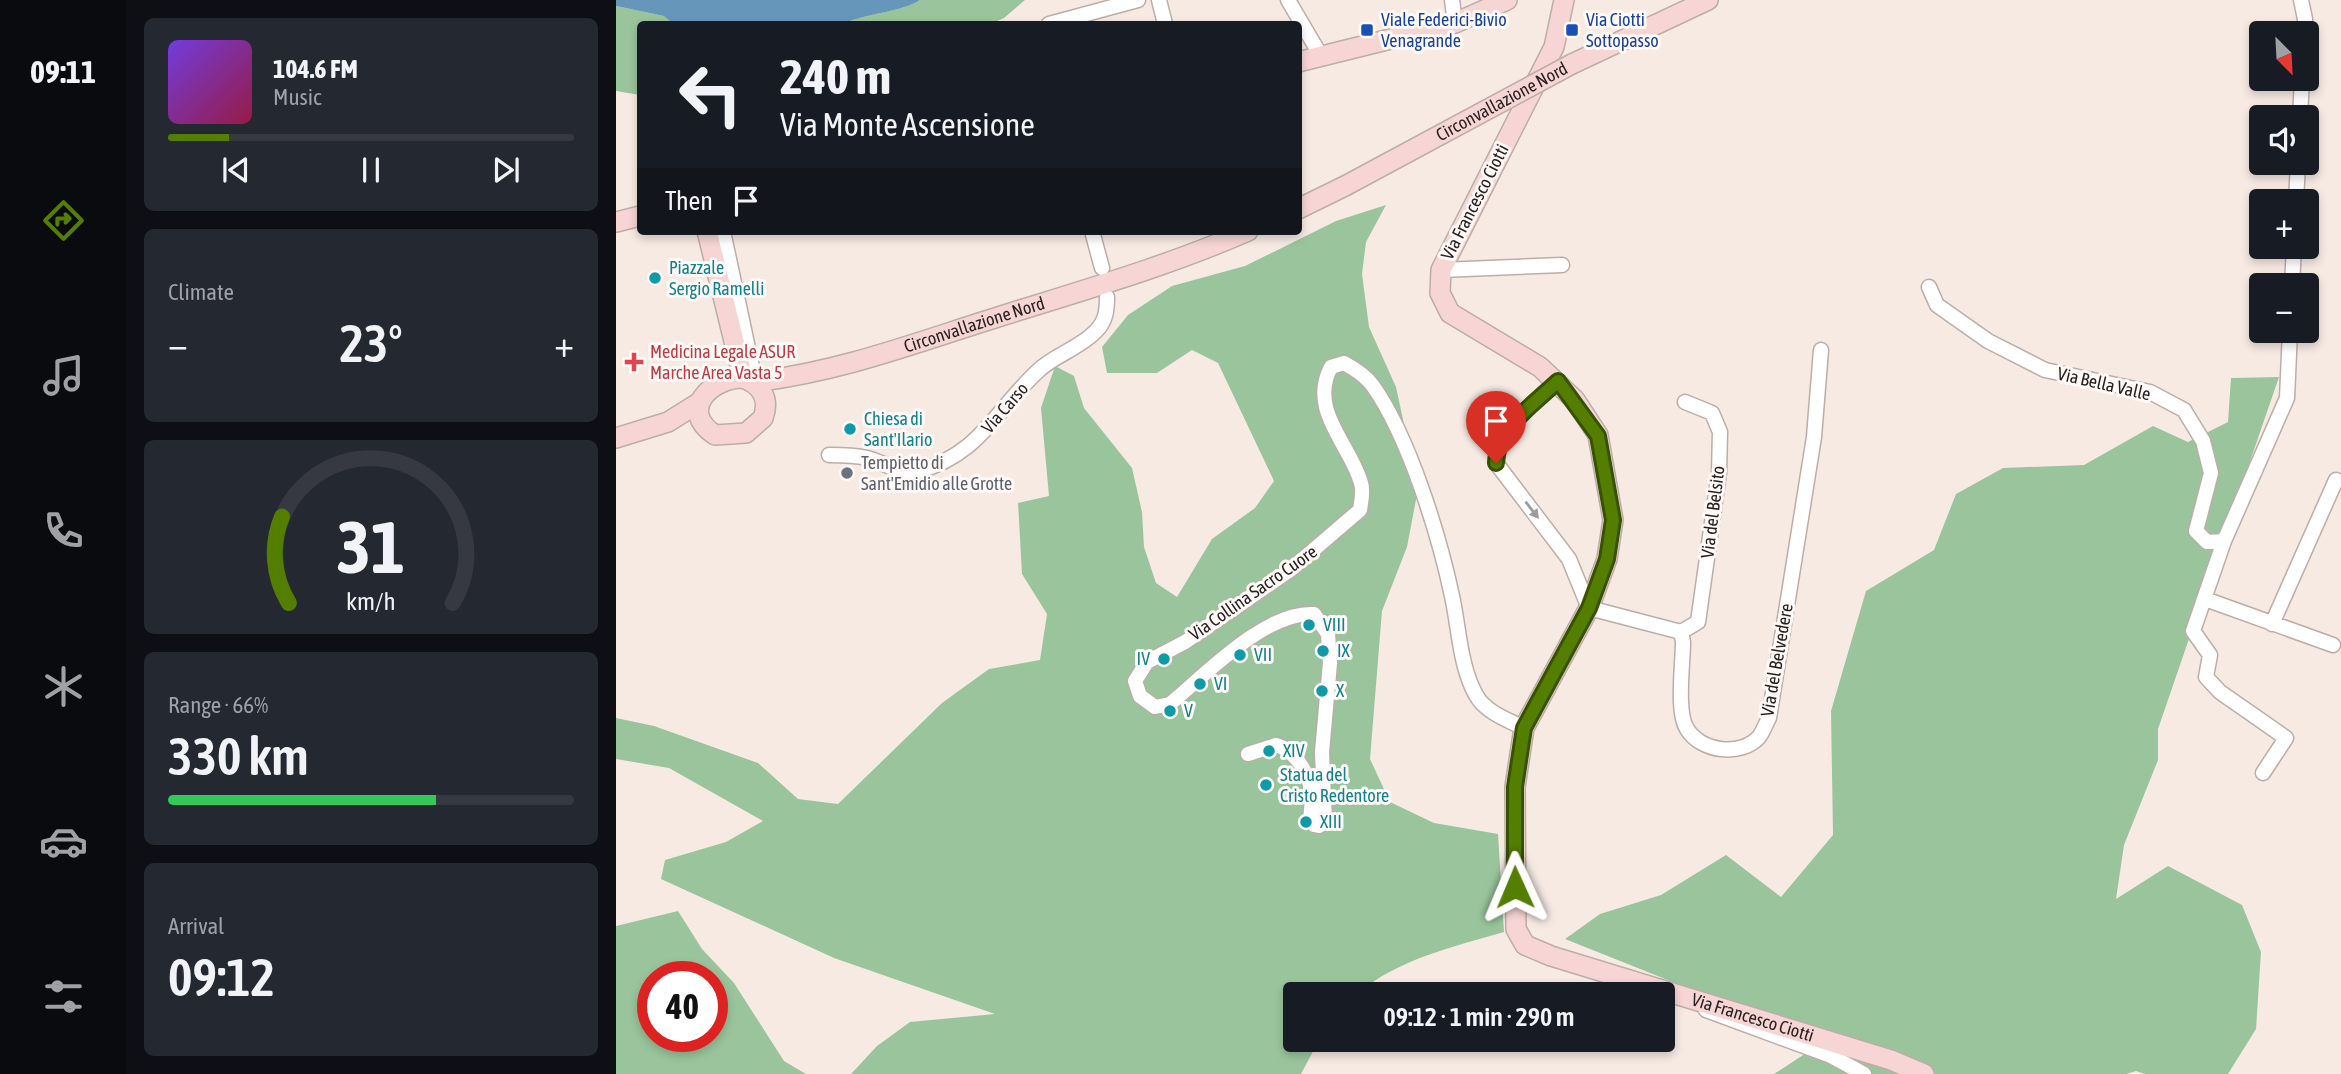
<!DOCTYPE html>
<meta charset="utf-8">
<style>
body{margin:0;font-family:"Asap Condensed",sans-serif;background:#242831;color:#f1f3f6;height:100vh;display:flex;flex-direction:column;font-size:26px;white-space:nowrap}
*{box-sizing:border-box;margin:0}
p{font-size:23px;color:#9ea1a6}
.icon{flex:none;width:38px;height:38px;fill:none;stroke:currentColor;stroke-width:2;stroke-linecap:round;stroke-linejoin:round}
.map{position:relative;flex:1;overflow:hidden}
.drawer{display:flex;flex-direction:column;gap:18px;padding:18px;background:#0d0f14;width:490px}
.drawer>*{flex:none}
.banner{position:absolute;left:21px;top:21px;width:665px;height:214px;border-radius:7px;box-shadow:0 4px 10px #0003;background:#171b24;color:#f1f3f6;overflow:hidden}
.needle{width:46px;rotate:156deg}
.controls{position:absolute;left:1633px;top:21px;display:grid;gap:14px}
.controls a{display:grid;place-items:center;width:70px;height:70px;border-radius:7px;background:#171b24;box-shadow:0 4px 10px #0003;font-size:35px}
.speed{position:absolute;left:21px;top:961px;display:flex;gap:14px;font-size:35px;font-weight:700;text-align:center}
.speed>*{display:grid;place-content:center;width:91px;height:91px;border-radius:50%;background:#171b24;box-shadow:0 4px 10px #0003;line-height:1}
.speed .limit{border:10px solid #d22;background:#fff;color:#111}
.pin{position:absolute;display:grid;place-items:center;width:60px;height:60px;color:#fff;margin:-72px -30px;border-radius:50% 50% 50% 0;rotate:-45deg;box-shadow:0 0 7px #0007}
.pin .icon{rotate:45deg}
.me{position:absolute;width:77px;margin:-38px;rotate:359deg;stroke-linejoin:round;filter:drop-shadow(0 0 5px #0008)}
.turn{display:flex;align-items:center;gap:24px;height:147px;padding:0 28px;font-size:32px}
.turn .icon{width:91px;height:91px;stroke-width:2.5}
.turn b{display:block;font-size:49px;line-height:60px}
.then{display:flex;align-items:center;height:66px;padding:0 28px;background:#0003;gap:14px;font-size:26px}
.big{font-size:52px;font-weight:600;line-height:1.1}
.drawer .card{flex:1;display:flex;flex-direction:column;justify-content:center;gap:10px;min-width:0;padding:0 24px;border-radius:10px;background:#242831}
.drawer .dial{align-items:center;gap:0}
.dial svg{height:182px;overflow:visible;fill:none;stroke:#363941;stroke-width:7;stroke-linecap:round;text-anchor:middle}
.dial text{fill:#f1f3f6;stroke:none}
.song{display:flex;align-items:center;gap:21px}
.cover{width:84px;height:84px;border-radius:10px;background:linear-gradient(135deg,hsl(260 70% 55%),hsl(340 70% 35%))}
.played{height:7px;border-radius:4px;background:linear-gradient(90deg,#547e00 15%,#363941 15%)}
.keys{display:flex;justify-content:space-around;direction:ltr}
.heat{display:flex;justify-content:space-between;align-items:center;font-size:38px;direction:ltr}
.charge{height:10px;border-radius:5px;background:linear-gradient(90deg,#34c759 66%,#363941 0)}
.trip{position:absolute;left:667px;top:982px;width:392px;height:70px;border-radius:7px;background:#171b24;box-shadow:0 4px 10px #0003;font-weight:600;line-height:70px;text-align:center}
main{display:flex;flex:1;min-height:0}
.tab-bar{display:flex;flex-direction:column;width:126px;justify-content:space-around;align-items:center;background:#090b0e;color:#9ea1a6}
.tab-bar .icon{width:49px;height:49px}
.tab-bar .on{color:#547e00}
.tab-bar b{font-size:32px;color:#f1f3f6}
.map>svg:first-child{display:block}
.forest{fill:#9ac59c;fill-rule:evenodd}
.water{fill:#6697ba}
.lines{fill:none;stroke-linecap:round;stroke-linejoin:round}
.street-casing{stroke:#bbaea8;stroke-width:17}
.secondary-casing{stroke:#bbaea8;stroke-width:22}
.street{stroke:#fff;stroke-width:14}
.secondary{stroke:#f6d5d4;stroke-width:19}
.secondary-bridge-casing{stroke:#bbaea8;stroke-width:22;stroke-linecap:butt}
.secondary-bridge{stroke:#f6d5d4;stroke-width:19}
.oneway{fill:#9e9c9b}
.route-casing{stroke:#375200;stroke-width:18}
.route{stroke:#547e00;stroke-width:12}
.transit-dot{fill:#1a4fb4;stroke:#fef9f6;stroke-width:2.5}
.culture-dot{fill:#0f9aa8;stroke:#fef9f6;stroke-width:2.5}
.health-dot{fill:#e0444e;stroke:#fef9f6;stroke-width:2.5}
.worship-dot{fill:#6b7280;stroke:#fef9f6;stroke-width:2.5}
.labels{text-anchor:middle;stroke-width:6;stroke-linejoin:round;paint-order:stroke}
.transit-label{font-size:18px;fill:#164399;stroke:#fef9f6;text-anchor:start}
.street-label{font-size:18px;fill:#272220;stroke:#fef9f6}
.culture-label{font-size:18px;fill:#0d838f;stroke:#fef9f6;text-anchor:start}
.health-label{font-size:18px;fill:#be3a42;stroke:#fef9f6;text-anchor:start}
.worship-label{font-size:18px;fill:#5b616d;stroke:#fef9f6;text-anchor:start}
</style>
<main>
<nav class="tab-bar">
<b>09:11</b>
<svg class="icon on" aria-label="directions" viewBox="0 0 24 24"><path d="M12 3l9 9-9 9-9-9zM9 14v-3h6M13 9l2 2-2 2"/></svg>
<svg class="icon" aria-label="music" viewBox="0 0 24 24"><path d="M9 18V5l10-2v13"/><circle cx="6" cy="18" r="3"/><circle cx="16" cy="16" r="3"/></svg>
<svg class="icon" aria-label="phone" viewBox="0 0 24 24"><path d="M5 4h4l2 5-3 2q2 4 5 5l2-3 5 2v4C11 20 4 13 5 4z"/></svg>
<svg class="icon" aria-label="climate" viewBox="0 0 24 24"><path d="M12 3v18M4 7l16 10M4 17L20 7"/></svg>
<svg class="icon" aria-label="car" viewBox="0 0 24 24"><path d="M5 17H2v-5l4-1 3-4h7l3 4 3 1v5h-3M9 17h6M6 11h13"/><circle cx="7" cy="17" r="2"/><circle cx="17" cy="17" r="2"/></svg>
<svg class="icon" aria-label="filters" viewBox="0 0 24 24"><path d="M4 7h16M4 17h16"/><circle cx="9" cy="7" r="2"/><circle cx="15" cy="17" r="2"/></svg>
</nav>
<section class="drawer">
<div class="card">
<div class="song"><i class="cover"></i><div><b>104.6 FM</b><p>Music</p></div></div>
<div class="played"></div>
<div class="keys"><svg class="icon" aria-label="previous" viewBox="0 0 24 24"><path d="M18 5L8 12l10 7zM5 5v14"/></svg><svg class="icon" aria-label="pause" viewBox="0 0 24 24"><path d="M8 5v14M16 5v14"/></svg><svg class="icon" aria-label="next" viewBox="0 0 24 24"><path d="M6 5l10 7-10 7zM19 5v14"/></svg></div>
</div>
<div class="card"><p>Climate</p>
<div class="heat"><a>−</a><b class="big">23°</b><a>+</a></div>
</div>
<div class="card dial"><svg viewBox="0 0 100 80">
<path d="M14 69A42 42 0 1 1 86 69"/>
<path d="M14 69A42 42 0 0 1 11 31" stroke="#547e00"/>
<text x="50" y="56" font-size="32" font-weight="700">31</text>
<text x="50" y="72" font-size="11">km/h</text>
</svg></div>
<div class="card"><p>Range · 66%</p><b class="big">330 km</b><div class="charge"></div></div>
<div class="card"><p>Arrival</p><b class="big">09:12</b></div>
</section>
<div class="map">
<svg width="1725" height="1074" viewBox="0 0 1725 1074">
<rect width="100%" height="100%" fill="#f7eae3"/>
<path class="forest" d="M304,0h105l-21,18 -14,6h-147c24,-11 58,-12 77,-24z
M0,6l49,10 9,8h-34v71l-24,-4z
M770,205l-20,37 -4,32 7,53 27,60 22,102 -11,58 -25,64 -12,148 20,43 44,21 64,11 6,98c-51,15 -106,27 -147,62h-62v46h24l-18,34h-450l26,-28 33,-24 85,-8 -161,-56 -173,-79 4,-19 61,-18 37,-21 -94,-53 -53,-9v-41l38,8 104,37 40,36 40,5 104,-101 47,-34 51,-9 7,-46 -25,-40 -4,-71 31,-7 -8,-88 14,-42 19,10 10,32 48,60 10,44 2,35 12,36 21,14 35,-58 43,-31 19,-27 -56,-118 -26,-13 -35,23h-50l-5,-26 26,-32 44,-29 73,-20 91,-45z
M1663,377l-121,352v31l-34,85 -8,54 52,-33 74,39 19,47 -5,77 -28,45h-83l-9,-3 -10,3h-352l49,-32 -258,-103 35,-25 61,-19 65,-40 55,42 52,-62 -2,-124 35,-120 68,-41 22,-56 47,-26 81,-3 69,-39 35,16 40,-20 3,-44z
M62,911l24,38 32,34 50,78 22,13h-190v-148zM96,976v60h-59v-60z"/>
<path class="water" d="M0,0h304c-18,12 -53,13 -77,24h-169l-10,-8 -48,-10z"/>
<g class="lines">
<g class="street-casing">
<path id="street" d="M543,0l6,24
M672,0l33,56
M836,0l3,23
M1685,0l4,19 -1,14
M433,24l89,-24
M1684,117l2,-38
M1680,201l2,-38
M107,231l29,136
M476,231l10,37
M825,270l121,-5
M1676,285l2,-38
M1313,287l8,18 51,36 57,29 105,22 34,18 19,31 8,32 -15,58 11,11 17,-1 63,-143 3,-67
M942,381c-24,23 -61,47 -62,82l73,96 20,49 92,24 2,10c0,21 -7,70 4,87 14,23 54,28 72,8 4,-5 7,-14 10,-19l45,-281 7,-87
M213,455c13,0 25,0 38,3 16,4 34,17 51,13 61,-15 79,-63 121,-101 16,-15 41,-22 57,-39 10,-10 11,-21 11,-34
M1608,541l-31,90 17,24 -4,22 14,15 66,46 -23,35
M1589,599l128,46
M1656,624l64,-144
M1065,632l17,-10 21,-149 1,-41 -8,-19 -27,-11
M632,754l28,-9c21,6 35,32 36,53 0,11 -4,17 2,27l5,1 6,-4 -3,-70 8,-89 -2,-29 -14,-20c-48,-3 -108,60 -144,90l-15,3 -15,-11 -5,-15 12,-19 38,-20 105,-72 70,-60c1,-8 4,-19 1,-27 -11,-39 -53,-73 -30,-116l13,-4c11,6 22,13 29,23 36,51 66,149 79,210 7,32 8,71 24,99 9,17 32,25 48,33
M1090,1010l125,46 33,18"/>
</g>
<g class="secondary-casing">
<g id="secondary">
<path id="s1" d="M948,0l-10,47 -113,223 -1,23 10,20 90,54 35,33 23,35 15,85 -6,39 -18,49 -65,120 -9,59 1,142 9,16 26,11 340,104 33,14"/>
<path d="M682,62l157,-39 52,-23"/>
<path d="M956,64l136,-64"/>
<path d="M682,209l47,-23"/>
<path d="M0,222l24,-6"/>
<path d="M91,231l36,147"/>
<path d="M127,378c19,7 27,21 20,40l-17,15 -31,2c-37,-24 -5,-57 28,-57z"/>
<path id="s2" d="M138,382c86,-10 164,-40 247,-66 83,-26 167,-50 247,-85"/>
<path d="M0,438l52,-16 32,-20"/>
</g>
</g>
<use href="#street" class="street"/>
<use href="#secondary" class="secondary"/>
<g class="secondary-bridge-casing">
<g id="secondary-bridge">
<path id="s3" d="M729,186l227,-122"/>
</g>
</g>
<use href="#secondary-bridge" class="secondary-bridge"/>
</g>
<defs><path id="oneway-solid" d="M-6-.8H1V-3.2L6.5 0L1 3.2V.8H-6Z" transform="scale(1.75)"/></defs>
<use class="oneway" href="#oneway-solid" transform="translate(916 510) rotate(52)"/>
<g class="lines">
<g class="route-casing">
<path id="route" d="M880,463c1,-35 38,-59 62,-82l40,55 15,84 -6,39 -18,49 -65,120 -9,59v100"/>
</g>
<use href="#route" class="route"/>
</g>
<g class="transit-dot">
<rect x="744" y="23" width="14" height="14" rx="3.5"/>
<rect x="949" y="23" width="14" height="14" rx="3.5"/>
</g>
<g class="culture-dot">
<circle cx="39" cy="278" r="7"/>
<circle cx="234" cy="429" r="7"/>
<circle cx="693" cy="625" r="7"/>
<circle cx="707" cy="651" r="7"/>
<circle cx="624" cy="655" r="7"/>
<circle cx="548" cy="659" r="7"/>
<circle cx="584" cy="684" r="7"/>
<circle cx="706" cy="691" r="7"/>
<circle cx="554" cy="711" r="7"/>
<circle cx="653" cy="751" r="7"/>
<circle cx="650" cy="785" r="7"/>
<circle cx="690" cy="822" r="7"/>
</g>
<path class="health-dot" d="M14.5 351.5h7v7h7v7h-7v7h-7v-7h-7v-7h7z"/>
<circle class="worship-dot" cx="231" cy="473" r="7"/>
<g class="labels">
<g class="transit-label">
<text x="765" y="26">Viale Federici-Bivio<tspan x="765" dy="21">Venagrande</tspan></text>
<text x="970" y="26">Via Ciotti<tspan x="970" dy="21">Sottopasso</tspan></text>
</g>
<g class="street-label">
<text dy="6" stroke="none"><textPath href="#s3" startOffset="178">Circonvallazione Nord</textPath></text>
<text transform="translate(859 202) rotate(-63)" y="6">Via Francesco Ciotti</text>
<text dy="6" stroke="none"><textPath href="#s2" startOffset="228">Circonvallazione Nord</textPath></text>
<text transform="translate(1488 384) rotate(13)" y="6">Via Bella Valle</text>
<text transform="translate(389 408) rotate(-49)" y="6">Via Carso</text>
<text transform="translate(1097 512) rotate(-83)" y="6">Via del Belsito</text>
<text transform="translate(637 593) rotate(-35)" y="6">Via Collina Sacro Cuore</text>
<text transform="translate(1161 660) rotate(-80)" y="6">Via del Belvedere</text>
<text dy="6" stroke="none"><textPath href="#s1" startOffset="1312">Via Francesco Ciotti</textPath></text>
</g>
<g class="culture-label">
<text x="53" y="274">Piazzale<tspan x="53" dy="21">Sergio Ramelli</tspan></text>
<text x="248" y="425">Chiesa di<tspan x="248" dy="21">Sant'Ilario</tspan></text>
<text x="707" y="631">VIII</text>
<text x="721" y="657">IX</text>
<text x="638" y="661">VII</text>
<text x="534" y="665" text-anchor="end">IV</text>
<text x="598" y="690">VI</text>
<text x="720" y="697">X</text>
<text x="568" y="717">V</text>
<text x="667" y="757">XIV</text>
<text x="664" y="781">Statua del<tspan x="664" dy="21">Cristo Redentore</tspan></text>
<text x="704" y="828">XIII</text>
</g>
<g class="health-label">
<text x="34" y="358">Medicina Legale ASUR<tspan x="34" dy="21">Marche Area Vasta 5</tspan></text>
</g>
<g class="worship-label">
<text x="245" y="469">Tempietto di<tspan x="245" dy="21">Sant'Emidio alle Grotte</tspan></text>
</g>
</g>
</svg>
<div class="controls">
<a><svg class="needle" viewBox="-14 -14 28 28"><path d="M0-13l5 13h-10z" fill="#e53935"/><path d="M0 13l5-13h-10z" fill="#9ea1a6"/></svg></a>
<a><svg class="icon" aria-label="sound" viewBox="0 0 24 24"><path d="M4 9h4l5-4v14l-5-4H4zM17 9q2 3 0 6"/></svg></a>
<a>+</a>
<a>−</a>
</div>
<div class="speed"><div class="limit">40</div></div>
<div class="pin" style="left:880px;top:463px;background:#d93025"><svg class="icon" aria-label="arrive" viewBox="0 0 24 24"><path d="M6 21V4h12l-3 4 3 4H6"/></svg></div>
<svg class="me" style="left:899px;top:887px" viewBox="-20 -20 40 40"><path d="M0-17L14 15 0 8-14 15z" fill="#547e00" stroke="#fff" stroke-width="4"/></svg>
<div class="trip">09:12 · 1 min · 290 m</div>
<div class="banner">
<div class="turn"><svg class="icon" aria-label="left" viewBox="0 0 24 24"><path d="M17 20v-9H6M10 6l-5 5 5 5"/></svg><div><b>240 m</b>Via Monte Ascensione</div></div>
<div class="then">Then<svg class="icon" aria-label="arrive" viewBox="0 0 24 24"><path d="M6 21V4h12l-3 4 3 4H6"/></svg></div>
</div>
</div>
</main>
